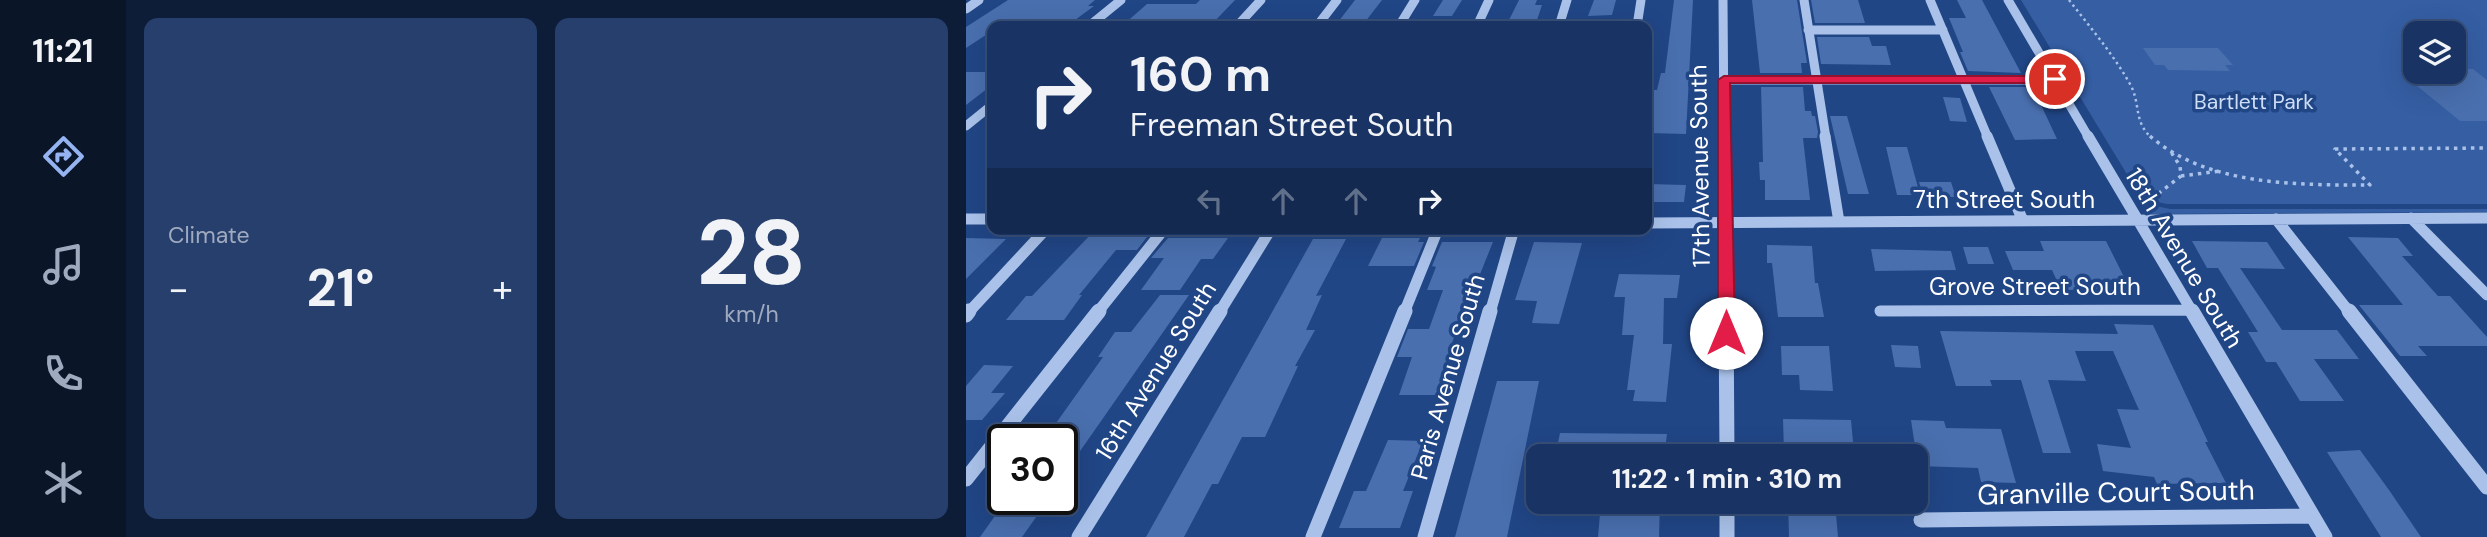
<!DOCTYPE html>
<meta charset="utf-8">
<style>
body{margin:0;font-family:"DM Sans",sans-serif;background:#263f6d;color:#f1f3f6;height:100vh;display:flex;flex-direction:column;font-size:26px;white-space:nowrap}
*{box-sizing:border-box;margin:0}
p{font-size:23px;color:#9faabf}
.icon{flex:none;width:38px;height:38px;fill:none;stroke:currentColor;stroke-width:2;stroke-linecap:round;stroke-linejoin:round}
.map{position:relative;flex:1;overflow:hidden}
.drawer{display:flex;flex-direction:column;gap:18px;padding:18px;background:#0e1d37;width:840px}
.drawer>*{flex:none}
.banner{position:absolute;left:21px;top:21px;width:665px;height:214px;border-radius:14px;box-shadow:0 7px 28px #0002,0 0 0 2px #374f78;background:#193464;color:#f1f3f6;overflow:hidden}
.fabs{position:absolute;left:1437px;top:21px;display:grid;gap:14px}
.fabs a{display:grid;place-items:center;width:63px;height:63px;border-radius:14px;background:#193464;box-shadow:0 7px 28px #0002,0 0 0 2px #374f78;font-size:35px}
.speed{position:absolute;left:21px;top:424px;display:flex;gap:14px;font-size:35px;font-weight:700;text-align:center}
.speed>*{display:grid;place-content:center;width:91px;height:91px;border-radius:50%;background:#193464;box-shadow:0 7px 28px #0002,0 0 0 2px #374f78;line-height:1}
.speed .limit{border:4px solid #111;border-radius:10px;background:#fff;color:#111}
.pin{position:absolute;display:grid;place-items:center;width:60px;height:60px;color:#fff;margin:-30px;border:4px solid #fff;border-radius:50%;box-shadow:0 2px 7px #0007}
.me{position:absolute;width:77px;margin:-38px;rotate:0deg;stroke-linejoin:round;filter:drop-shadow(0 0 5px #0008)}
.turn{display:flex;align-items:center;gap:24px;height:147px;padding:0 28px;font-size:32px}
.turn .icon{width:91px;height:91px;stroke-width:2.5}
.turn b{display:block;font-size:49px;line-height:60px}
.lanes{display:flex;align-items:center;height:66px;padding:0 28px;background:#0003;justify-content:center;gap:35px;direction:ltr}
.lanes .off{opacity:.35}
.big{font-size:52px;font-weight:700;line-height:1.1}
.drawer .widget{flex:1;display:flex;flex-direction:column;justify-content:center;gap:10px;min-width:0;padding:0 24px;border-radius:14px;background:#263f6d}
.drawer .dial{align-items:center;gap:0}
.dial b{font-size:91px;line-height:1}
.heat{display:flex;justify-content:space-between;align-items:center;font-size:38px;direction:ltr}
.drawer .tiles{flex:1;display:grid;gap:18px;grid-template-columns:repeat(2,1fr)}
.trip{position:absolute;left:560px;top:444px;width:402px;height:70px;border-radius:14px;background:#193464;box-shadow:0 7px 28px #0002,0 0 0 2px #374f78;font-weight:700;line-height:70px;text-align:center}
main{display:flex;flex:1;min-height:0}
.tab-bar{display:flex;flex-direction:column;width:126px;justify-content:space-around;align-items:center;background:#0a1528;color:#9faabf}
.tab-bar .icon{width:49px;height:49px}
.tab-bar .on{color:#95b2f1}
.tab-bar b{font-size:32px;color:#f1f3f6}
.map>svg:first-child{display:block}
.green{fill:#355ea3;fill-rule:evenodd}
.building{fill:#496fae}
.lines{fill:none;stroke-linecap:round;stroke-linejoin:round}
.path-far1{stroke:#aac2ea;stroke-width:2.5;stroke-dasharray:2.5 3.5;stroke-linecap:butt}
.path{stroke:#aac2ea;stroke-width:3.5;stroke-dasharray:3.5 5;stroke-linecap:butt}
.minor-far2{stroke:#aac2ea;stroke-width:9}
.minor-far1{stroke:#aac2ea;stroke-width:11}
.minor{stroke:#aac2ea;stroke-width:15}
.route{fill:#e11d48;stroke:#92132f;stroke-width:2}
.labels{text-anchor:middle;stroke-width:7;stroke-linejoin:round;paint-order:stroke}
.far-park-label{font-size:21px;fill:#cfdef7;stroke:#214686}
.street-label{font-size:24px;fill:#fff;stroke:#214686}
.near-street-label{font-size:28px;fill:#fff;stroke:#214686}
</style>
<main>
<nav class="tab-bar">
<b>11:21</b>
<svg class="icon on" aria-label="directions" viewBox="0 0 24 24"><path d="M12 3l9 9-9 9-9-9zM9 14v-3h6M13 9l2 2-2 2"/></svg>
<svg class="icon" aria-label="music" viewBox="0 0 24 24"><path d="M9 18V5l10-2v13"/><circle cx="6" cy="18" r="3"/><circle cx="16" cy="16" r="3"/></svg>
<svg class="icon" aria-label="phone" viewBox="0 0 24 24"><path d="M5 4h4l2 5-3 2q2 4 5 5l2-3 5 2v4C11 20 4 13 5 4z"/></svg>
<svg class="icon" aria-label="climate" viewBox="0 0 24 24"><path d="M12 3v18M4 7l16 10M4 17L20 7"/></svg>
</nav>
<section class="drawer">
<div class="tiles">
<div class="widget"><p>Climate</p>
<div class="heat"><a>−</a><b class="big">21°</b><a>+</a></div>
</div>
<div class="widget dial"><b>28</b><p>km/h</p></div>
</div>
</section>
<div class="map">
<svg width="1521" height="537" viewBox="0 0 1521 537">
<rect width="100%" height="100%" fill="#214686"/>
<path class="green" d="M1055,0h466v204h-320l-25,-5zM1449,33h39v39h-39z
M1176,203l28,6h317v3l-339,2z"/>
<path class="building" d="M42,0h87l-7,6h6l-27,20h-75v5l-26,17v-21z
M234,0h35l-24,25h-88l24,-21h49z
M389,0h27l-20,26h-27z
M477,0h19l-10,16h-19z
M553,0h18l-2,5h7l-7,21h-29z
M628,0h22l-4,15 -24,1z
M708,0h19l-7,134 -39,-1v-43h10l4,-17h4z
M786,0h45l10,63h-6l1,10h-42z
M845,0h47l7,23h-50z
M991,0h25l39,73 -53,-2 -8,-19h3l-14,-34h17z
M851,37h52l3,9h14l5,19 -70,-1z
M1177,48h75l15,17h-8l5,6 -62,-1 -4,-5h-9z
M1488,69h19l14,11v41h-27l-60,-49h54z
M0,72h26v13l-26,20z
M795,87h42l2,24h6l1,5h3l3,16 -1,6h-14l7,62h-45v-20h-5l-1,-18h4z
M1023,87h39l6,3 23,49 -42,1z
M977,97l17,1 7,24 -17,-1z
M864,116h17l22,78h-21z
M920,147h21l13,48h-23z
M953,182h32l5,15h-32z
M681,184l39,1 -2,17h-37z
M127,232l57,1 -13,17h-21l-37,45h3l-18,25h-58l20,-24h6z
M1382,237l50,1 15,18h-11l36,40h12l37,41v9h-69l9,10h-27l-41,-51h44z
M0,238l40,1 -40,40z
M202,238h60l-15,21h-12l-21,31h-39l23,-32h-13z
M416,238h38l-2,4h6l-10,24h-46z
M347,239h33l-30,57 6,-1 -16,35h9l-20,36h3l-33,71h-23l-24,47h-6l-28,53h-38z
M1074,241h66l24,48 -69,1 -9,-20h-39l-8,-19h39z
M1226,241l75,1 18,27 -45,-1 42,62h55l22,29h-45l30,42h-44l-24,-39h-10l-18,-30h10l-40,-64h-11z
M476,242h51l-21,52h2l-9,30h-7l-22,71h-37l13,-38h-15l11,-28h21l14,-39h-16l9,-23 -4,-1z
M568,242l48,1 -23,81 -27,-1 5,-22 -22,-1z
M801,245l45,1 3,37h3l6,34h-46l-6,-54h-5z
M997,247h25l6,17h-26z
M905,249l80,2 5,19 -81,1z
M653,274l61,1 -3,23h-13l-1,46h9l-6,58 -33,-1 2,-11h-8l7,-55h-12l3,-38h-11z
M194,295h29l-127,182v-45l-13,1 54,-76h-5l17,-25h16z
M1148,324l39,1 55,117h-3l21,41 -69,1 -3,-7 -51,-6 -6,-27 34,4 -14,-39 22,1 -26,-59h-38l11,30 -38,-1 23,73h-28l-22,-73h-31l2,6h-36l-16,-55 178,3z
M925,345l27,1 3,22 -26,-1z
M815,346h48l4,45 -33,-1 -1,-15h-17z
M18,365l29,1 -22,27h14l-23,27h-16v-34z
M531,381h42l-32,156h-52z
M817,419l68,1 3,33 -70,-1z
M945,420l33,1 2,7 55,1 15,54 -35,-1 -3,-14 -60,-2z
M594,433l107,1 -3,23h-109z
M422,440l35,1 -20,50h10l-13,37h-61l15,-37h12z
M1394,450l29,40 32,47h-40l-54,-85z
M41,499h42l-27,38h-42z
M635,502h59l-1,35h-61z
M822,502h47l3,35h-49z"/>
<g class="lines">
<path class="path-far1" d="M1103,0c21,27 44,54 61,84 11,19 3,38 22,54"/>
<path class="path" d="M1184,136c57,50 148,49 220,49l-35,-36 152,-1
M1215,176l39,-5
M1179,204l36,-28 -1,-10 -9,-14"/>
<path class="minor-far2" d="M757,0l1,138
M838,0l22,138
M964,0l58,138
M1042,0l81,138
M0,9l13,-9
M123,26l32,-26
M271,26l24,-26
M351,26l20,-26
M433,26l16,-26
M511,26l12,-26
M593,26l8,-26
M671,26l4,-26
M842,30h135
M758,80h331
M0,126l26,-21"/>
<path class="minor-far1" d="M758,136l2,177
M859,136l14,86
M1021,136l36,85
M1122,136l105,177
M1445,218l76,77
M0,219h26
M1310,219l74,94
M681,223l840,-5
M914,311l310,-1
M2,313l78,-84
M131,313l67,-84
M253,313l52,-84
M438,313l34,-84
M524,313l24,-84"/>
<path class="minor" d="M760,311l1,146
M1226,311l133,226
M1383,311l138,176
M0,315l3,-4
M0,479l133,-168
M761,502v35
M955,520l391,-4
M113,537l141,-226
M347,537l92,-226
M459,537l65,-226"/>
</g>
<path class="route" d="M758,76h331l6,3 -6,4h-325l5,250 -3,5h-12l-2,-5v-253z"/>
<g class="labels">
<g class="far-park-label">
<text x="1288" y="109">Bartlett Park</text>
</g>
<g class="street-label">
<text transform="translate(734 166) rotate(-91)" y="8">17th Avenue South</text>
<text x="1038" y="208">7th Street South</text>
<text transform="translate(1218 258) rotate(59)" y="8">18th Avenue South</text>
<text x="1069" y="295">Grove Street South</text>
<text transform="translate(190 371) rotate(-58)" y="8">16th Avenue South</text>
<text transform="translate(482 377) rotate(-74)" y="8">Paris Avenue South</text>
</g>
<g class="near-street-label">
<text transform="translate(1150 492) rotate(-1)" y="10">Granville Court South</text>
</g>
</g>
</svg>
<div class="fabs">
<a><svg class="icon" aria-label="layers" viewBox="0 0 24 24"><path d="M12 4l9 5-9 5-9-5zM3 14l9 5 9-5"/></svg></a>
</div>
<div class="speed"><div class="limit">30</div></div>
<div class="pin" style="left:1089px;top:79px;background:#d93025"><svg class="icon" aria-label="arrive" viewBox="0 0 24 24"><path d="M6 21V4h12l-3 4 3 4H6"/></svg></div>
<svg class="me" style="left:760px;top:333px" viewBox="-20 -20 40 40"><circle r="19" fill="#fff"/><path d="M0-13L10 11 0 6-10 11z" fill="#e11d48"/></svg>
<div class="trip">11:22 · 1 min · 310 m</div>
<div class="banner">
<div class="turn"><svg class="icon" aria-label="right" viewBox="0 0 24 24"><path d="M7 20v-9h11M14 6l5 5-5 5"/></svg><div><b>160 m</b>Freeman Street South</div></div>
<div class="lanes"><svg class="icon off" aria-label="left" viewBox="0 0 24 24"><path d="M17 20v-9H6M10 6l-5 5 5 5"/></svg><svg class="icon off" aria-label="ahead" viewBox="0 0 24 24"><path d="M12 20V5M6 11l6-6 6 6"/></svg><svg class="icon off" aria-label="ahead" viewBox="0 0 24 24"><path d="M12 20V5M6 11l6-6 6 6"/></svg><svg class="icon" aria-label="right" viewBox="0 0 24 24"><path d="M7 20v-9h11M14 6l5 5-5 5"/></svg></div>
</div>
</div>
</main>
